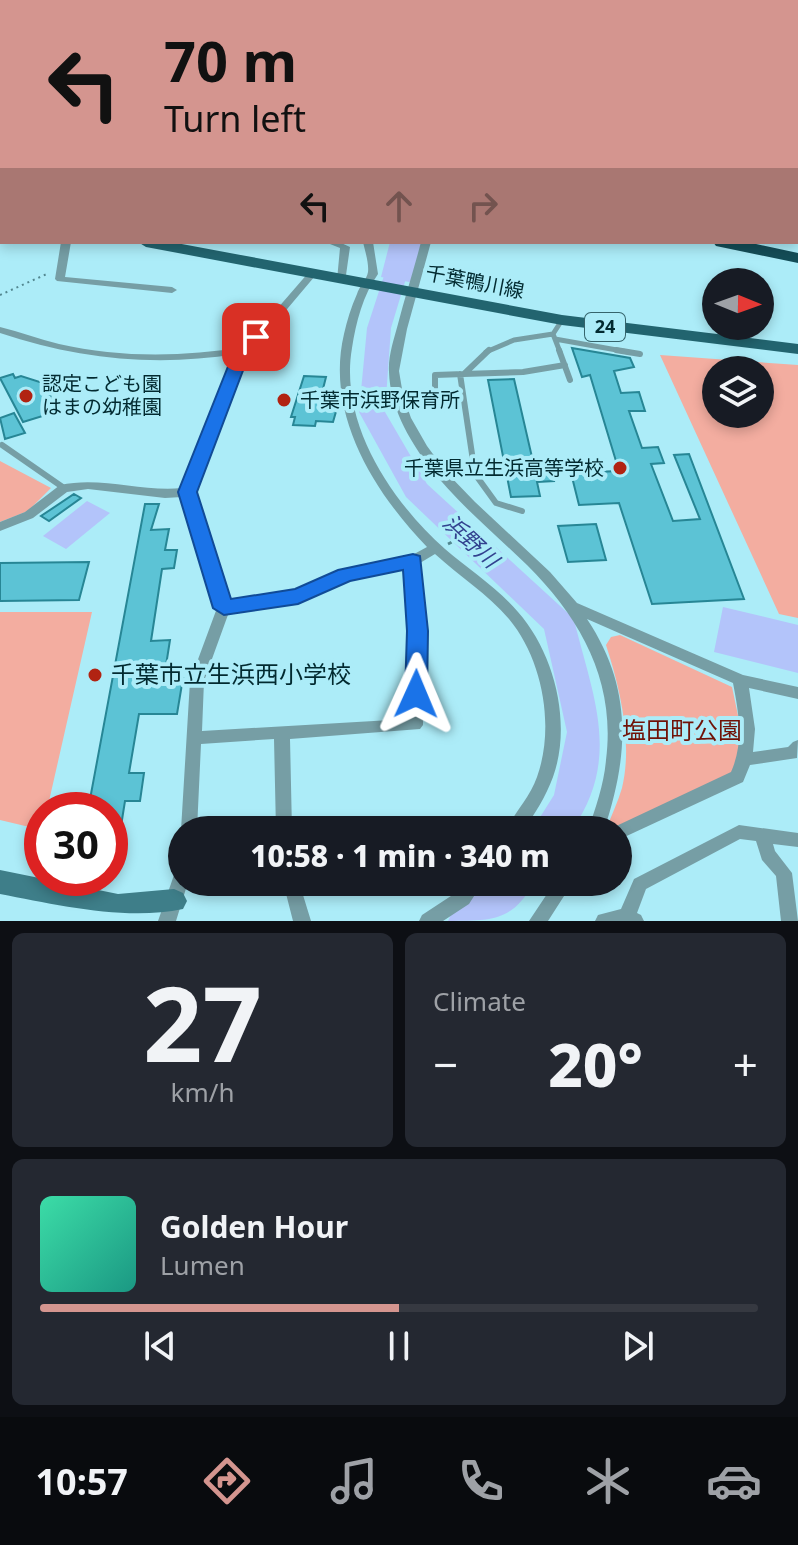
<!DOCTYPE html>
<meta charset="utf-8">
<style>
body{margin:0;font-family:"Noto Sans","Noto Sans JP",sans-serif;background:#242831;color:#f1f3f6;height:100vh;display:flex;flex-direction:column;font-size:30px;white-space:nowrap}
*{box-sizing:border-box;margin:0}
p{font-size:26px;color:#9ea1a6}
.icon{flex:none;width:44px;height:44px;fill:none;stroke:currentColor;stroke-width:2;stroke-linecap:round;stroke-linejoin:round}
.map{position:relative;height:921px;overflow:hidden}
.drawer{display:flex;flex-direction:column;gap:12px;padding:12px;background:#0d0f14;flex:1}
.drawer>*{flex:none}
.hud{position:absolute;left:0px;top:0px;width:798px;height:244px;box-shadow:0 4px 12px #0003;background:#d4958f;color:#111;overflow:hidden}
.needle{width:52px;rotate:91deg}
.buttons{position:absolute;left:702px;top:268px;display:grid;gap:16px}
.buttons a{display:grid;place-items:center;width:72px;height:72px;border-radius:50%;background:#171b24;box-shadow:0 4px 12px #0003;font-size:40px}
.speed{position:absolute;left:24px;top:792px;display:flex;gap:16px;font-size:40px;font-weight:700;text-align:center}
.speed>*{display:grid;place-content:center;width:104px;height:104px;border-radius:50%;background:#171b24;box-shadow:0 4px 12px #0003;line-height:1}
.speed .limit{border:12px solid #d22;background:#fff;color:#111}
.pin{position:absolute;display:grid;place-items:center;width:68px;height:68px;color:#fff;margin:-34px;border-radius:16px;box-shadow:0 4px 12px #0006}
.me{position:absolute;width:88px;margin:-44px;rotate:1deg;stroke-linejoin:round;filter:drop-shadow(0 0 6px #0008)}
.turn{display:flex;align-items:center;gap:28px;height:168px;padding:0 32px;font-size:36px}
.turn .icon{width:104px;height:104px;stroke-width:2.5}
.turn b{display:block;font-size:56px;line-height:68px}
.lanes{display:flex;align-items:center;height:76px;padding:0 32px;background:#0003;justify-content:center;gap:40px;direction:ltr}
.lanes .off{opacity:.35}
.big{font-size:60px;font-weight:800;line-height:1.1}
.drawer .widget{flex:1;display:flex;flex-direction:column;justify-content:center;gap:12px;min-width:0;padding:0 28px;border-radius:12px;background:#242831}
.drawer .dial{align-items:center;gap:0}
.dial b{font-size:104px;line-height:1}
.song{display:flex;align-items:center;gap:24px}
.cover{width:96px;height:96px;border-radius:12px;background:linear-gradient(135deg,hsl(160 70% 55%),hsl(170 70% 35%))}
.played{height:8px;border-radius:4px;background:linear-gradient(90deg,#d4958f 50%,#363941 50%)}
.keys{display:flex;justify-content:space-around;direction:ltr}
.heat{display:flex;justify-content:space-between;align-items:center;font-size:44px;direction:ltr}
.drawer .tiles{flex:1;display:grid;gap:12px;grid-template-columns:1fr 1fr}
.widget:last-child{grid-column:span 2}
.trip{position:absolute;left:168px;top:816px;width:464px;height:80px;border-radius:40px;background:#171b24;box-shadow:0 4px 12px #0003;font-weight:800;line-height:80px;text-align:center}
.tabs{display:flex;height:128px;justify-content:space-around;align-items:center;background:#090b0e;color:#9ea1a6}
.tabs .icon{width:56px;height:56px}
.tabs .active{color:#d4958f}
.tabs b{font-size:36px;color:#f1f3f6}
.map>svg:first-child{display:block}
.green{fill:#f3ada0;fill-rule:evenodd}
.water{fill:#b3c4fa}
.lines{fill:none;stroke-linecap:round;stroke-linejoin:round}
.river{fill:#b3c4fa;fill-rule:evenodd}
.building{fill:#5cc3d5;stroke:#278695;stroke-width:2}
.path-far1{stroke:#538790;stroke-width:2;stroke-dasharray:2 4;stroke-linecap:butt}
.path{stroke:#538790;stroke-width:3;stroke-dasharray:4 6;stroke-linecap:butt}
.lane-far2{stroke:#769ea5;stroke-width:4}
.lane-far1{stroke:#769ea5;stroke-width:5}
.lane{stroke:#769ea5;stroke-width:6}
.street{fill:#769ea5;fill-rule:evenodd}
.secondary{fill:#3e7e89;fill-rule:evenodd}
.primary{fill:#22646f;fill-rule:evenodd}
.highway{fill:#144d57;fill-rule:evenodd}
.rail{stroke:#548790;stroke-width:3;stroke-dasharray:10 5;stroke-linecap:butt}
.route{fill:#1a73e8;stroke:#114b97;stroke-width:2}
.poi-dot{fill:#b12312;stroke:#acecf8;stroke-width:3}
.labels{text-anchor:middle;stroke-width:8;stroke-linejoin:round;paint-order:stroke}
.shield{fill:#acecf8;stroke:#35646c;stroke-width:2}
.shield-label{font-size:18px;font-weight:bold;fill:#022a30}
.street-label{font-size:20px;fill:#022a30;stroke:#acecf8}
.poi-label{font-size:20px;fill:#022a30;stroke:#acecf8;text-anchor:start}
.water-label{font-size:22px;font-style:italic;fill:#32428f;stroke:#acecf8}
.near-poi-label{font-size:24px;fill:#022a30;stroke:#acecf8;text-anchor:start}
.near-park-label{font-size:24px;fill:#701207;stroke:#acecf8}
</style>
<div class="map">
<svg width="798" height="921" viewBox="0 0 798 921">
<rect width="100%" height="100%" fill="#acecf8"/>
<path class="green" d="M660,355l138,10v253l-19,-4zM716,370h44v44h-44z
M0,461l51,27 -23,23 -28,11z
M0,612h92l-45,198h-5v20l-42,-10z
M620,635l112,52 12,57 -10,29 -121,57h-7c5,-14 12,-28 16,-42 11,-46 -2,-100 -16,-143l5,-8z"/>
<path class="water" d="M390,242h34l-9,41 -34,-6z
M87,501l23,12 -44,36 -23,-13z
M723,607l75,18v48l-84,-21z"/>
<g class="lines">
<path class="river" d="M395,242h22l-26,86 -6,84 42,72 143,131 5,9c19,75 46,135 -3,206h-40l22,-35 13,-63 -23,-103 -138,-132 -47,-85 8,-84z
M491,882h43c-21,39 -41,39 -86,39l6,-13z"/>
</g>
<path class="building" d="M572,348l58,10 4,9 -20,4 7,22 18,-1 6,19h-16l13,37 16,-1 6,16 -13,1 22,57 27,-2 -26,-64 15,-1 55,145 -92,5 -33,-101 -40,2 -8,-32 48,-2 -29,-96 -8,2z
M13,374l2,4 6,-2 22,7 16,28 -36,11 -23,-44z
M304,376l22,1 -4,16 9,1 -3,13 9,1 -4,14 -17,-1 -1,5 -22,-1 2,-8h-4z
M514,379l20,87 17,-1 3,16 -17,1 3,14 -29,1 -23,-117z
M14,413l11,20 -20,6 -5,-21z
M74,494l7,4 -32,23 -8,-5z
M145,504h14l-8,26 18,-1 -4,21h12l-3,18 -12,1 -11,72 19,-1 -6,38h19l-6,36h-38l-10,59h15l-4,28h-15l-8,50 -7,-1v-40h-22z
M596,524l10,36 -38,2 -10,-36z
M89,562l-10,38 -79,1v-38z"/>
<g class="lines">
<path class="path-far1" d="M0,295l49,-22"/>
<path class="path" d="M448,544l29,-14"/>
<path class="lane-far2" d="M110,0l3,2"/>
<path class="lane-far1" d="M555,339l73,13
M486,352l28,-12 39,-6
M560,352l-7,-18 9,-14"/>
<path class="lane" d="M559,350l11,30
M616,350l24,4
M460,374l15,100 21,29 26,8
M464,374l59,-2 42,-7
M435,399v-24l29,-1 25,-24
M2,445l62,43"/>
<path class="street" d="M0,78h2v5h-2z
M0,152h2v6h-2z
M61,242h10l-6,35 107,10 5,3 -5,3 -115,-12 -2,-2z
M325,242h14l11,5 -5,35h-6l-2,-2 3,-32z
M363,242h10l5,32c-15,21 -22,48 -26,74 -13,75 39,153 93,201 24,21 52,38 73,63 37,42 54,112 35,165 -7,19 -18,37 -30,53h-17c9,-18 24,-33 31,-53 18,-50 6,-117 -28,-158 -21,-25 -50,-43 -74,-65l-15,9 4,68 -1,94 -3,4 -130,10 2,91h-16l-2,-91 -73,5 -4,86h-15v2l-1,-2 9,-149 27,-73 -35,-111 -17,1 -77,-9 -21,3 -34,26 -33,13v-9l25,-10 35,-27c41,-9 81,7 122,3l52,-129 3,-5c-82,13 -159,5 -237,-21v-6c20,5 39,12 59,17 62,14 123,13 185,3l65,-75h6v4l-71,84 -51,132 36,110 67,-11 44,-19 65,-13 22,-12c-53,-55 -102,-133 -83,-213 3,-13 7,-27 13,-40 2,-7 10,-15 11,-22 1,-9 -3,-21 -5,-30zM407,568l3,63 -2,88 -206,12 2,-50 25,-69 69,-11 50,-22z
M421,242h10l-24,87 -8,42 4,24 8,23 16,28 20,27 28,29 75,70 27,31 166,72 55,12v12l-49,-11 6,41 -2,23 35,-5 5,-5 5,-2 -1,18 -47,7 -7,17 -125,58v-10h-7l1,-2 119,-56c13,-29 8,-58 2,-89l-146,-64c46,69 42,136 17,211h-16c8,-23 16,-46 18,-70 10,-79 -25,-141 -79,-195 -34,-33 -70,-62 -99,-100 -20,-27 -38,-59 -39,-93 -1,-16 5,-33 9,-48 7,-27 16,-55 23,-82z
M739,825l59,8v14l-25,-3 2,7 17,22 6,48h-17l-5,-45 -14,-16 -6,-19 -16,-2 -94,50 -9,24 4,2 3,6h-49l3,-6 23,-6 13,-30z
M182,867v15h6l-12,39h-18l16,-46 2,-5z
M283,882h16l12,39h-18z
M465,882h18l-14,22 -26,17h-24l3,-6 35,-23z
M555,882h18l-25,39h-19z"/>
<path class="secondary" d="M551,0h15l1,2h-15z
M796,76h2v6h-2z
M0,870l118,24 56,-5 9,4 4,8 -4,8c-57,12 -126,-4 -183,-15z"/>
<path class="primary" d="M0,219h2v10h-2z
M138,242h33l391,73 236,29v10l-236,-29 -416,-78z"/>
<path class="highway" d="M0,95h2v8h-2z
M713,242h34l51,11v10l-82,-17z"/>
<path class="rail" d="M261,0l6,2
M281,0l6,2"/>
</g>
<path class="route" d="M256,333l8,4 -17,23 -50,132 34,107 64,-10 43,-19 75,-16 7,2 8,75 -1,63 -3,6h-16l-3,-6 2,-63 -4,-61 -53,11 -52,23 -74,11 -11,-7 -35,-116 53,-133 19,-25z"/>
<g class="poi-dot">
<circle cx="26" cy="396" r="8"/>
<circle cx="284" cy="400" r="8"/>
<circle cx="620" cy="468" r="8"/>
<circle cx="95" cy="675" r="8"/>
</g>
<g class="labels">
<rect class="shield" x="585" y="313" width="40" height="28" rx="6"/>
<g class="shield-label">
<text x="605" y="333">24</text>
</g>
<g class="street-label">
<text transform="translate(475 282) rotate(11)" y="7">千葉鴨川線</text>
</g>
<g class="poi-label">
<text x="42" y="391">認定こども園<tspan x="42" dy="23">はまの幼稚園</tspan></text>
<text x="300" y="407">千葉市浜野保育所</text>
<text x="604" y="475" text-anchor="end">千葉県立生浜高等学校</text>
</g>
<g class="water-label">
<text transform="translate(471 541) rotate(43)" y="8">浜野川</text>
</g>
<g class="near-poi-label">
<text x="111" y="683">千葉市立生浜西小学校</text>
</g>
<g class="near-park-label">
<text x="682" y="739">塩田町公園</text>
</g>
</g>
</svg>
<div class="buttons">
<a><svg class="needle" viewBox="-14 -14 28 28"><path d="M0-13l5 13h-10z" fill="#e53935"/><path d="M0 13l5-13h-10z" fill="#9ea1a6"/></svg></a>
<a><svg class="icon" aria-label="layers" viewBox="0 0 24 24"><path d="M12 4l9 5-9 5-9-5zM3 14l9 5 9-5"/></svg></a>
</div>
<div class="speed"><div class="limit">30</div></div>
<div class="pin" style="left:256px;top:337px;background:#d93025"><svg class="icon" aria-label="arrive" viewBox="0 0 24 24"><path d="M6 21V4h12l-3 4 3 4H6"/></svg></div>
<svg class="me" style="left:416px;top:694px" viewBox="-20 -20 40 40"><path d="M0-17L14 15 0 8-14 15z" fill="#1a73e8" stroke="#fff" stroke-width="4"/></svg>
<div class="trip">10:58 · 1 min · 340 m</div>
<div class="hud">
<div class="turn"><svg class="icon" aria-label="left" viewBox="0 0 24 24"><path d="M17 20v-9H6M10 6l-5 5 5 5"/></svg><div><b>70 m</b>Turn left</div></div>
<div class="lanes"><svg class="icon" aria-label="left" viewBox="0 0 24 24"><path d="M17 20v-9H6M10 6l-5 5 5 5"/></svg><svg class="icon off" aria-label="ahead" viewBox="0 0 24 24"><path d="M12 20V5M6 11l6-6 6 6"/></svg><svg class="icon off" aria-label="right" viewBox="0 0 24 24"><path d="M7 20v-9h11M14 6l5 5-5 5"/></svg></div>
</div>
</div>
<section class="drawer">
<div class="tiles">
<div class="widget dial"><b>27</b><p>km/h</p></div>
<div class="widget"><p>Climate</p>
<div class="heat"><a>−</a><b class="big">20°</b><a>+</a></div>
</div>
<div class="widget">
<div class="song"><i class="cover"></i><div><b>Golden Hour</b><p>Lumen</p></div></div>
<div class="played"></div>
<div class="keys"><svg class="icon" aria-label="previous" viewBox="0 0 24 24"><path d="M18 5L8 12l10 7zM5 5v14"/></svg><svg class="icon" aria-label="pause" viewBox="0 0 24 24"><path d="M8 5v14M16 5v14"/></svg><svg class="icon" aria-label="next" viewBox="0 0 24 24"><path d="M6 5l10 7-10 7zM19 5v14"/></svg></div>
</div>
</div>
</section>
<nav class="tabs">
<b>10:57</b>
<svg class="icon active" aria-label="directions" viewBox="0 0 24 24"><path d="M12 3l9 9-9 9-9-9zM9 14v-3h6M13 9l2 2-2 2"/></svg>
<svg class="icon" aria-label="music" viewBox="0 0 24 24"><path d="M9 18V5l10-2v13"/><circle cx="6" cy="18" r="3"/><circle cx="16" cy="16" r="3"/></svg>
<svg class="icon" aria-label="phone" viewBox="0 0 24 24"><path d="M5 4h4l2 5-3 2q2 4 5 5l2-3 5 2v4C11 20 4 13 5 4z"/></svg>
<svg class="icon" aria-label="climate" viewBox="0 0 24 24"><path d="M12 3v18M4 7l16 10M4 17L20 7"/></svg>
<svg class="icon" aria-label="car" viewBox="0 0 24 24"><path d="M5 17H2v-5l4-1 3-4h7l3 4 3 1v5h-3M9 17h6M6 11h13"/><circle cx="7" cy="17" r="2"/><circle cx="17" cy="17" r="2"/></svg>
</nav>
